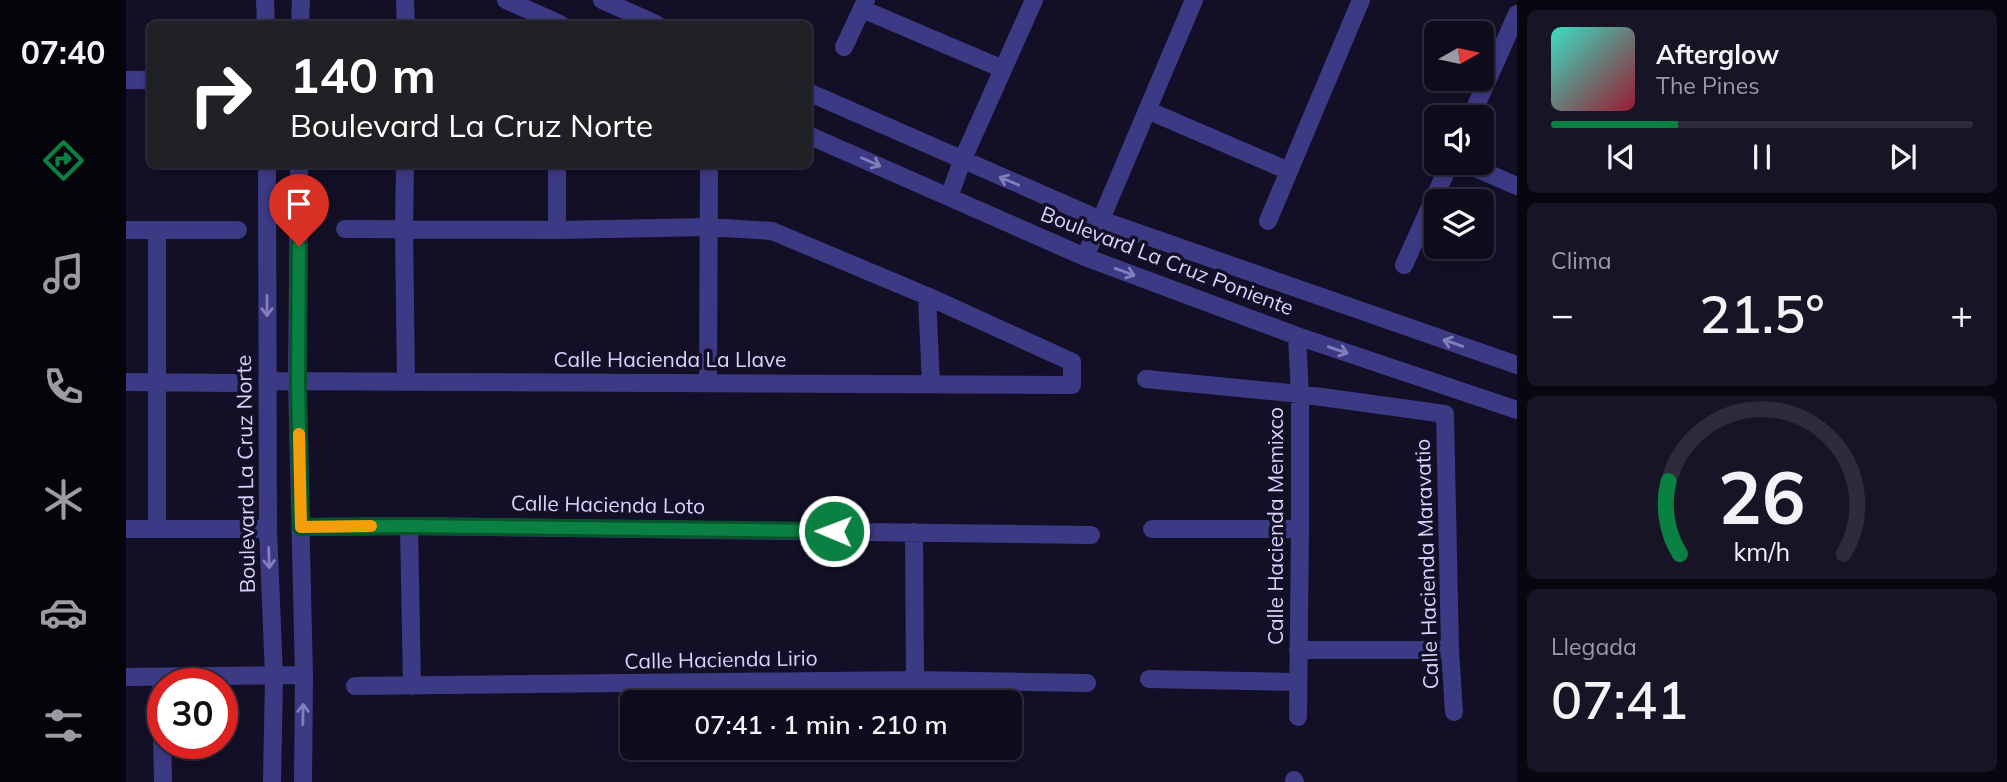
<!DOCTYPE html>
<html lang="es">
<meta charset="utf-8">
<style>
body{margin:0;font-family:Mulish,sans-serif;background:#171425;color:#f1f3f6;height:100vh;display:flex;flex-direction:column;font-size:26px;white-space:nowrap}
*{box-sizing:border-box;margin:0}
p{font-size:23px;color:#9b9ba3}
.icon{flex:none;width:38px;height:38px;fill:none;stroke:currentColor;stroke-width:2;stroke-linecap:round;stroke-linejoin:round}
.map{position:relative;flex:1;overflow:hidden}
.panel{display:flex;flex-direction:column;gap:10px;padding:10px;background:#08060f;width:490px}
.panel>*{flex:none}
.banner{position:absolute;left:21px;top:21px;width:665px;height:147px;border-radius:10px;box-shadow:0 4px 10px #0003,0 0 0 2px #2e2b3b;background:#202124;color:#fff;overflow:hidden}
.needle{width:46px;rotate:81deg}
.buttons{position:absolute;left:1298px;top:21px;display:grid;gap:14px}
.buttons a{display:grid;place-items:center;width:70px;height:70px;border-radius:10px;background:#0e0b1c;box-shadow:0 4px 10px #0003,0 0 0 2px #2e2b3b;font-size:35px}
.speed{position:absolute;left:21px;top:668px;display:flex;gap:14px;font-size:35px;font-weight:700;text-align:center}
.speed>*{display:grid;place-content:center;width:91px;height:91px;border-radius:50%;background:#0e0b1c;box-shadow:0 4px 10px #0003,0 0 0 2px #2e2b3b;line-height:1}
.speed .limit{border:10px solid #d22;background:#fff;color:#111}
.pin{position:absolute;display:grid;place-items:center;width:60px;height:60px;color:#fff;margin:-72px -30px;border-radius:50% 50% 50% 0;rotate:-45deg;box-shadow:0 0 7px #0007}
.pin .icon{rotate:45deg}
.me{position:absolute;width:77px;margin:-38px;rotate:271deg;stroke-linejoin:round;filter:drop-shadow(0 0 5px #0008)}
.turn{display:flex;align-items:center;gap:24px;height:147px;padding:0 28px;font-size:32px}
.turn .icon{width:91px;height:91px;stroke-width:2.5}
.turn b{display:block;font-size:49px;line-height:60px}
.big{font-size:52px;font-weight:600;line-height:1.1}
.panel .card{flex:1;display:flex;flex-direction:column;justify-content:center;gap:10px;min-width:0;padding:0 24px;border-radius:10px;background:#171425}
.panel .dial{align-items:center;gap:0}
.dial svg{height:182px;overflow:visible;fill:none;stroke:#2e2b3b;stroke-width:7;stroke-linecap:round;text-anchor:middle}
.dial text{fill:#f1f3f6;stroke:none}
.song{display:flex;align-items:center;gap:21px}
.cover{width:84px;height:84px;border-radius:10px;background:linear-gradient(135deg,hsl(170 70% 55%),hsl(350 70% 35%))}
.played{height:7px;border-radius:4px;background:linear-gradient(90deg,#0b8043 30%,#2e2b3b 30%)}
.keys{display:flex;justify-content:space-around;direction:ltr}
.heat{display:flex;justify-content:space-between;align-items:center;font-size:38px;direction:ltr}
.trip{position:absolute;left:494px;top:690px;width:402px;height:70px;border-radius:10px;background:#0e0b1c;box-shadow:0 4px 10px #0003,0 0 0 2px #2e2b3b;font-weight:600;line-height:70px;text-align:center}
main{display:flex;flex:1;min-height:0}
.dock{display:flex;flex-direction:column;width:126px;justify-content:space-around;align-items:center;background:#06040b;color:#9b9ba3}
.dock .icon{width:49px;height:49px}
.dock .active{color:#0b8043}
.dock b{font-size:32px;color:#f1f3f6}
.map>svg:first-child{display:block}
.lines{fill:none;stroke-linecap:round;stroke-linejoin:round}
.minor{stroke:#3d3a85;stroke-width:18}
.oneway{stroke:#837fbc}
.route-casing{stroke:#07532c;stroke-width:18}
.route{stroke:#0b8043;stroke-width:12}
.slow{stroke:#f59e0b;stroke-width:12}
.labels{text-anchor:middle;stroke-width:7;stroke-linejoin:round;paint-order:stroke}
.street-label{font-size:21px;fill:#d9d4ff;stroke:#130f26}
</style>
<main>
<nav class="dock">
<b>07:40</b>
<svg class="icon active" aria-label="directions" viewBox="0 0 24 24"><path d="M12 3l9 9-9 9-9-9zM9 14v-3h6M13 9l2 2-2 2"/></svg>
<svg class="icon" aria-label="music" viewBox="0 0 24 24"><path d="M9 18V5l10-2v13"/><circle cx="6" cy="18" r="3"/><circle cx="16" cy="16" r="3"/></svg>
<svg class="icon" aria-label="phone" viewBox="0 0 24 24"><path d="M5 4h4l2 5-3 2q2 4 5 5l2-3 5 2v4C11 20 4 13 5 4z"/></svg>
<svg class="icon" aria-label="climate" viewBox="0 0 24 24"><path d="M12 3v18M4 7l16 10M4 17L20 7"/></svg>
<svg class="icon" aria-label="car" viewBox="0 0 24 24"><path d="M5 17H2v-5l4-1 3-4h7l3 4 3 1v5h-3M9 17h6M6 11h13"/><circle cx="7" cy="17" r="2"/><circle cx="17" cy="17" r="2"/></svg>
<svg class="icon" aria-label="filters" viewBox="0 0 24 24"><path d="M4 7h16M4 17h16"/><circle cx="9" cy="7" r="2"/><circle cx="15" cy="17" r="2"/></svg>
</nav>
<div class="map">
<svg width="1391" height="782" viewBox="0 0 1391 782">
<rect width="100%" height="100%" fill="#130f26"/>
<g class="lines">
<path class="minor" d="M139,0l1,24
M380,0l54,24
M476,0l54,24
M279,2l1,22
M736,9l141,60
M174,24l1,-24
M718,47l22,-47
M0,80h24
M682,92l293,128 416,145
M1021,110l142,61
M1345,117l46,-103
M682,135l277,122 212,79 220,74
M1338,163l53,23
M141,164l1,365 6,147 -2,106
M173,164l-2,217 7,294 -1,107
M279,164l-1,65 2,153
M823,197l13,-36 72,-161
M1142,221l93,-221
M0,230h112
M31,230v299
M431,230v-66
M959,257l109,-257
M1278,265l46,-102
M801,296l4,88
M1171,336l3,58v135l-2,188
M1020,379l154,15 145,20 5,236 4,62
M141,381l805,4v-23l-145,-66 -155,-65 -64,-4 -151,3 -212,-1
M0,382l108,1
M582,383l1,-219
M283,526l3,160
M175,527l108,-1 682,9
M0,529h142
M1026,529h148
M788,532l1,148
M1172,650h152
M0,677l178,-2
M35,677l2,105
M1023,679l148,3
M229,686l560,-6 172,3
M1168,780l1,2"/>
</g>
<defs><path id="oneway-shaft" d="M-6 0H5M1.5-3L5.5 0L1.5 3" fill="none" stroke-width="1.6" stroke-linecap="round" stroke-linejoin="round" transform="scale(1.75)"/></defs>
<g class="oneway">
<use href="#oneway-shaft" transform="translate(745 162) rotate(24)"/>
<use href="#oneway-shaft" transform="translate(883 181) rotate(-157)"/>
<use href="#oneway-shaft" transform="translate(999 272) rotate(20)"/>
<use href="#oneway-shaft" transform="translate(141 306) rotate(90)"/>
<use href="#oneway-shaft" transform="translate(1327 343) rotate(-161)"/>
<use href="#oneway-shaft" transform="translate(1212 350) rotate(19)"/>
<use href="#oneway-shaft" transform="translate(143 558) rotate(88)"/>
<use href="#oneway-shaft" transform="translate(177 714) rotate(-89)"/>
</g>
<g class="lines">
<g class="route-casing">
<path id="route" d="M173,246l-1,136 3,145 107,-1 426,5"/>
</g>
<use href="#route" class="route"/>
<path class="slow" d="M173,434l2,93 70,-1"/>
</g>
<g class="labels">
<g class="street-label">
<text transform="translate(1041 261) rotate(21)" y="7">Boulevard La Cruz Poniente</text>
<text x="544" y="367">Calle Hacienda La Llave</text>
<text transform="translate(120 474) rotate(-91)" y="7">Boulevard La Cruz Norte</text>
<text transform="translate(482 505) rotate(1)" y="7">Calle Hacienda Loto</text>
<text transform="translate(1150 526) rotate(-90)" y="7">Calle Hacienda Memixco</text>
<text transform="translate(1301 564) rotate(-92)" y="7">Calle Hacienda Maravatio</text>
<text transform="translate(595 660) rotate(-1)" y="7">Calle Hacienda Lirio</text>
</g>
</g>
</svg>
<div class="buttons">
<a><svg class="needle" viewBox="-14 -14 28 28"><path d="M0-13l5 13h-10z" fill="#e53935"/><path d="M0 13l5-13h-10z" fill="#9b9ba3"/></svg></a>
<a><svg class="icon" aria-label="sound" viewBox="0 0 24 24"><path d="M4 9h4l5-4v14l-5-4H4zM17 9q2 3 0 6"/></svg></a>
<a><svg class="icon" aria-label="layers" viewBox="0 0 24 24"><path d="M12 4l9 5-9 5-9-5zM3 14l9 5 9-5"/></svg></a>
</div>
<div class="speed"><div class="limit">30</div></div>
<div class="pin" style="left:173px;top:246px;background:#d93025"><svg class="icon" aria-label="arrive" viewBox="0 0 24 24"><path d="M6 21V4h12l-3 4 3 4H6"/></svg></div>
<svg class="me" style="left:708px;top:531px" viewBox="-20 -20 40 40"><circle r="17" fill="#0b8043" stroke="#fff" stroke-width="3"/><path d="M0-11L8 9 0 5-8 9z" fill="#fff"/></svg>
<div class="trip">07:41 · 1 min · 210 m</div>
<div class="banner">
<div class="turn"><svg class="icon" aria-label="right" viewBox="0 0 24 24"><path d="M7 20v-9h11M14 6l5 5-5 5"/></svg><div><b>140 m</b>Boulevard La Cruz Norte</div></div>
</div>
</div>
<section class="panel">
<div class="card">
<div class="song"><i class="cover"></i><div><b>Afterglow</b><p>The Pines</p></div></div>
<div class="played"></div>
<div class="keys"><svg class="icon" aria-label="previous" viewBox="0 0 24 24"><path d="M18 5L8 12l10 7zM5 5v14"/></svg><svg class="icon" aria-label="pause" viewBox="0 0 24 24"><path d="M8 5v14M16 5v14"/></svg><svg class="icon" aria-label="next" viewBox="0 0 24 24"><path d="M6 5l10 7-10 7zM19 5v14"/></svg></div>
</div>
<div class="card"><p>Clima</p>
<div class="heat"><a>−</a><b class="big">21.5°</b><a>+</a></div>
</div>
<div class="card dial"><svg viewBox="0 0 100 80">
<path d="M14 69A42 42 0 1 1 86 69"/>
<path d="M14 69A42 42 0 0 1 9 37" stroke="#0b8043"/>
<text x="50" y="56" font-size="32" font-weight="700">26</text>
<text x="50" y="72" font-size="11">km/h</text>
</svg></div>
<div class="card"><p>Llegada</p><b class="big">07:41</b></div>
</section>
</main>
